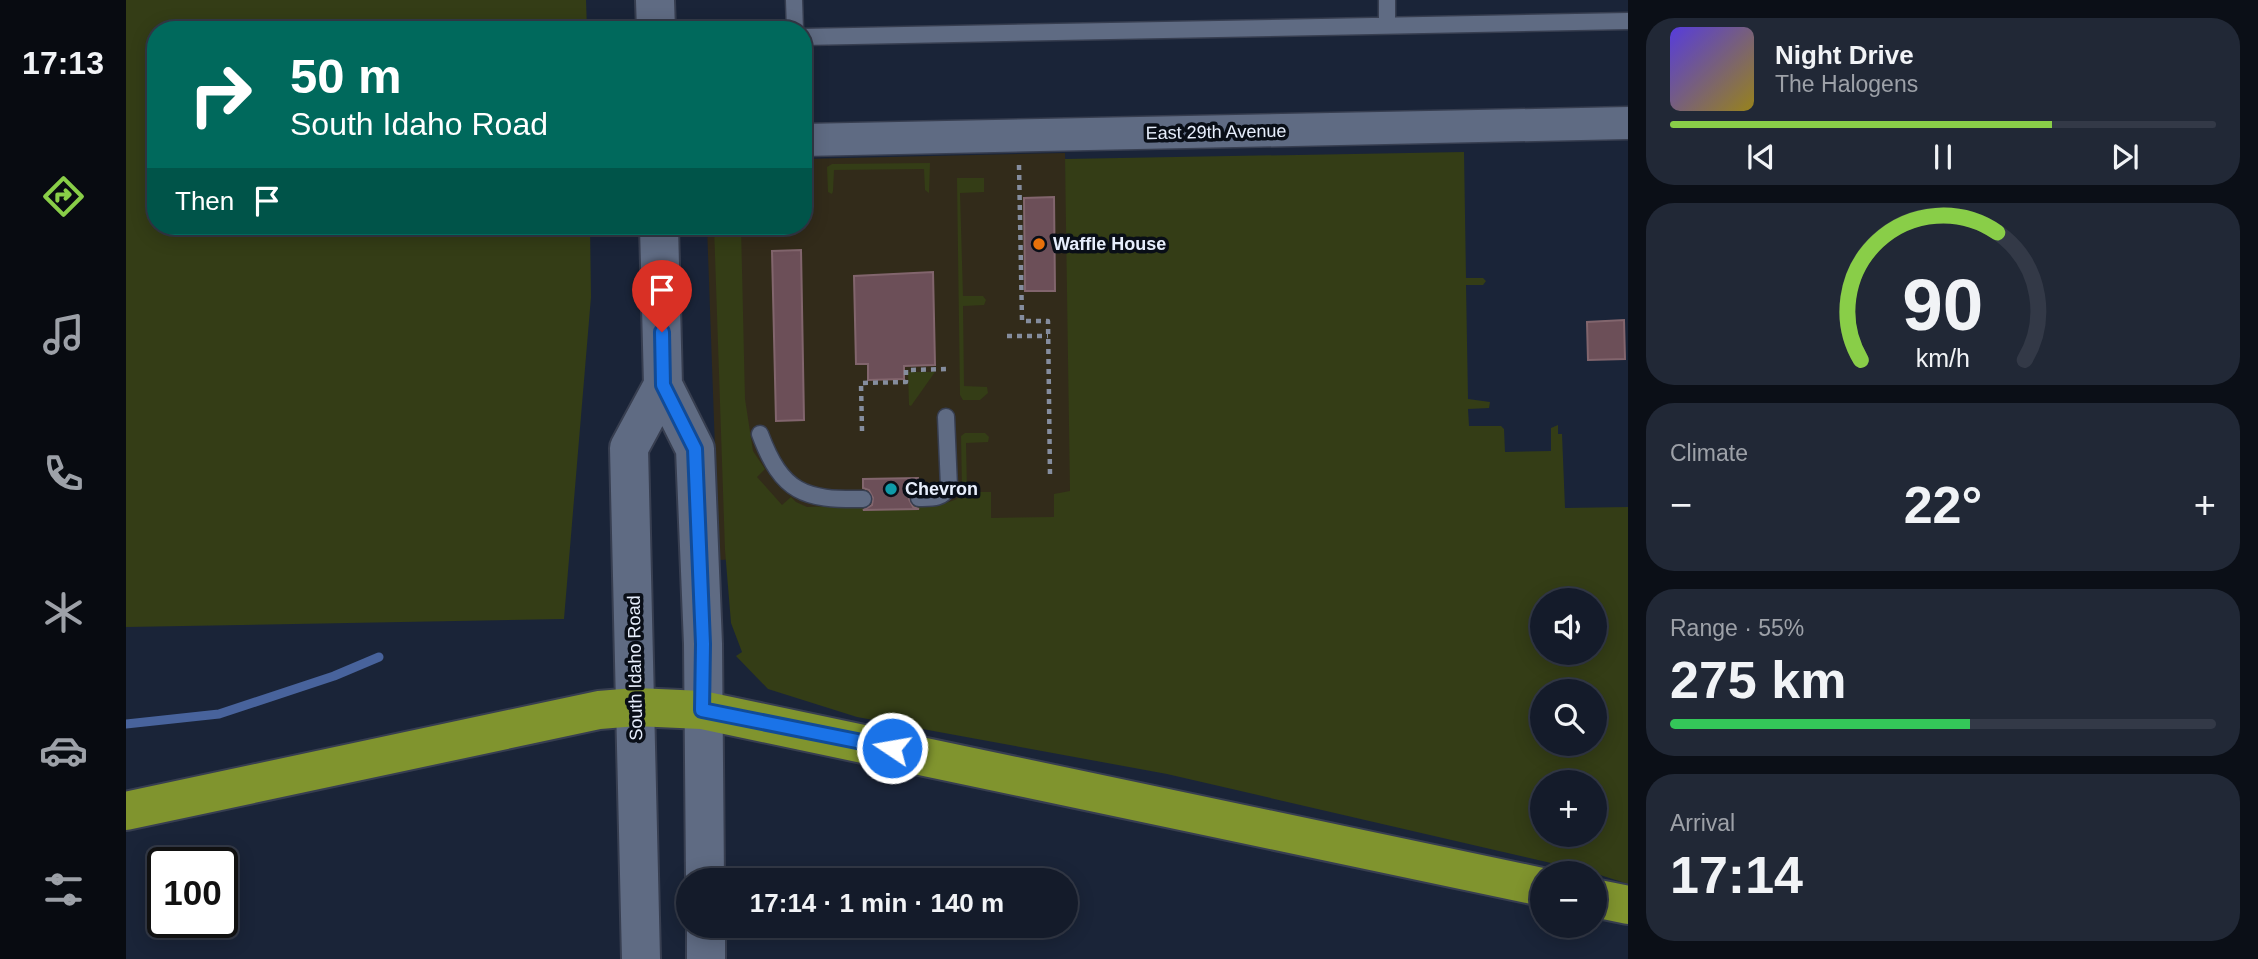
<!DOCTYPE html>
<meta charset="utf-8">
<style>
body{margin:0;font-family:Arial,sans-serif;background:#212836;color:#f1f3f6;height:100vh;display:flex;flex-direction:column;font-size:26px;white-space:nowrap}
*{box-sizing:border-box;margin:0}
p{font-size:23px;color:#9da1a8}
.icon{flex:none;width:38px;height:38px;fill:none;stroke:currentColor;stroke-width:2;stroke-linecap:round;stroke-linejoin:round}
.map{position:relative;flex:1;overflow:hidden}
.sheet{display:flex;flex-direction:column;gap:18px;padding:18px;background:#0b0f17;width:630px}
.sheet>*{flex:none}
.hud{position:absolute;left:21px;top:21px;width:665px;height:214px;border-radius:28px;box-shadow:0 4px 18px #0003,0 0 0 2px #333947;background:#00695c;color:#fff;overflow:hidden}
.tools{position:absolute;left:1404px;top:588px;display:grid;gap:14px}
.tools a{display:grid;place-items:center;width:77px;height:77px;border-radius:50%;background:#141b2a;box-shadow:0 4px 18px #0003,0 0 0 2px #333947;font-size:35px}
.speed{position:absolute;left:21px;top:847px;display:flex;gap:14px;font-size:35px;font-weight:700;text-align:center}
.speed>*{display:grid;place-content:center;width:91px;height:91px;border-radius:50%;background:#141b2a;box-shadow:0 4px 18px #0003,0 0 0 2px #333947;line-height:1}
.speed .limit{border:4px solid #111;border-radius:10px;background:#fff;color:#111}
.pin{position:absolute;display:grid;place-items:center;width:60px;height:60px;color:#fff;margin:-72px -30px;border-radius:50% 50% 50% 0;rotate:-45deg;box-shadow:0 0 7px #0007}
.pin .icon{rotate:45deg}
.me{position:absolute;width:77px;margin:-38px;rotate:282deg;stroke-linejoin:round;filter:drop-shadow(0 0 5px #0008)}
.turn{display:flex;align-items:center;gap:24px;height:147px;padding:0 28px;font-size:32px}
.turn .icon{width:91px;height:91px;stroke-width:2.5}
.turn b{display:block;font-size:49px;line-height:60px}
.then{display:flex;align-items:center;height:66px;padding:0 28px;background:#0003;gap:14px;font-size:26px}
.big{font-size:52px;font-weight:700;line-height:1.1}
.sheet .widget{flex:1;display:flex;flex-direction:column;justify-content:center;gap:10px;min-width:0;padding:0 24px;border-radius:28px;background:#212836}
.sheet .dial{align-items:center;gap:0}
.dial svg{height:182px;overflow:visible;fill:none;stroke:#333947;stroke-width:7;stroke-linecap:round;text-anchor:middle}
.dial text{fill:#f1f3f6;stroke:none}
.song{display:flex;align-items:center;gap:21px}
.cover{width:84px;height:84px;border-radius:10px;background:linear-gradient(135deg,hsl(250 70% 55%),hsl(50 70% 35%))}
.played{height:7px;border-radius:4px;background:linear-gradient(90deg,#89ce48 70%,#333947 70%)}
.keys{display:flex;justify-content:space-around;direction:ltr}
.heat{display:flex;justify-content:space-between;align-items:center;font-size:38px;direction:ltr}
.charge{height:10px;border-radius:5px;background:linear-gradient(90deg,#34c759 55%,#333947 0)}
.trip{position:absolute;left:550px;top:868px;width:402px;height:70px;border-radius:35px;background:#141b2a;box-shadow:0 4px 18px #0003,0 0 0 2px #333947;font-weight:700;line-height:70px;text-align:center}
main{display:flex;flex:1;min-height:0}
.tab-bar{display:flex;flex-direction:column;width:126px;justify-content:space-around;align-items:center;background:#080b11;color:#9da1a8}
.tab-bar .icon{width:49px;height:49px}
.tab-bar .active{color:#89ce48}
.tab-bar b{font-size:32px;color:#f1f3f6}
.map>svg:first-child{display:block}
.commercial{fill:#322b1a}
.green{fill:#343d16;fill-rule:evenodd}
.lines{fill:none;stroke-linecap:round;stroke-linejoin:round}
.stream{stroke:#48639c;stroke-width:9}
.building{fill:#6c4f58;stroke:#82656d;stroke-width:2}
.service-casing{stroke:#373e50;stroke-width:19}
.minor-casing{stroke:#373e50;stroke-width:35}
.secondary-casing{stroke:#373e50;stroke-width:42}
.motorway-casing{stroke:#373e50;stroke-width:42}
.path{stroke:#858d9e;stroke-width:4.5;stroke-dasharray:5 5;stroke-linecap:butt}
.service{stroke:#5f6b83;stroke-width:16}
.minor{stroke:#5f6b83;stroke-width:32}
.secondary{stroke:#5f6b83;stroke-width:38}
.motorway{stroke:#80942e;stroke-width:38}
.route-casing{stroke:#114b97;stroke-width:18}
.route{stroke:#1a73e8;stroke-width:12}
.food-dot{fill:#e8710a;stroke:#090e17;stroke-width:2.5}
.culture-dot{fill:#0f9aa8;stroke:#090e17;stroke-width:2.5}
.labels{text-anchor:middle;stroke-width:7;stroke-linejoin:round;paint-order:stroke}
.street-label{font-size:18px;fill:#e7eefc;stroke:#090e17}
.poi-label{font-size:18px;font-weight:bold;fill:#e7eefc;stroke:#090e17;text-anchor:start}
</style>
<main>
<nav class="tab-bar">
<b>17:13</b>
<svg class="icon active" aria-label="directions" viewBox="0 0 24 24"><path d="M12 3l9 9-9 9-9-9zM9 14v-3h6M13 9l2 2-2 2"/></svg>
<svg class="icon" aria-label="music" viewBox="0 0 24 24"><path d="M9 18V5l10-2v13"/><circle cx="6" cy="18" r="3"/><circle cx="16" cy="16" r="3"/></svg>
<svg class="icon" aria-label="phone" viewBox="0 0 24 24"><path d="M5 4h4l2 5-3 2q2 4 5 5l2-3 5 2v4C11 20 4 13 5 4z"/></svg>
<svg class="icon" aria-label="climate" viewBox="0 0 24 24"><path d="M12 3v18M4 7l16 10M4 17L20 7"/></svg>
<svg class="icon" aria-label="car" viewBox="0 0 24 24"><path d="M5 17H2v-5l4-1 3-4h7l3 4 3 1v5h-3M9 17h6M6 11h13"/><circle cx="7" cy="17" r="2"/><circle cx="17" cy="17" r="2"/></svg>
<svg class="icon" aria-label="filters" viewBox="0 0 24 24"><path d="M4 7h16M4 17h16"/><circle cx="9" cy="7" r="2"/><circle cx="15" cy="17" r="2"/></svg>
</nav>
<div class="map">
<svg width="1502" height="959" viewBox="0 0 1502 959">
<rect width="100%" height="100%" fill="#1a2438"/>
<path class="commercial" d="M939,153l13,391 -359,16 -12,-334h96v-67z"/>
<path class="green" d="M0,0h460l1,30h-431v196h434l1,71 -27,322 -438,8z
M1338,152l2,126h17l3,3 -3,4h-17l2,114 22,3 -1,6 -21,1 1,17h32l3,3 1,23 46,-1v-23l7,-3v9h4l3,74 63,-1v377l-34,-11 -427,-99 -310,-57 -89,-28 -32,-33 6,-4 -11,-29 -6,-73 -11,-324h27l4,173 8,52 12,18 -8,8 25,28 9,-8 5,5 11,5 142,-5 8,-3 5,-10 -1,-53 4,-3h20l4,4 -1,5 -22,1 1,49h24v26l63,-1v-23l16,-3 -5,-332zM1416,600h52v53h-52zM1416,691h52v53h-52zM1416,782h52v53h-52z
M804,163l-1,30 -4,-3 -1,-21 -90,1 -1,21 -1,3 -4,-2 -1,-25 5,-3z
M831,178h27v14l-24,1 3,103h20l3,4 -2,5 -21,1 1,80 23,1 1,6 -8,7h-17l-3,-5z
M782,372h27l-24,34 -2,-1z"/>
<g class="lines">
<path class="stream" d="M0,724l93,-10 115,-38 45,-19"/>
</g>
<path class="building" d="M928,197l1,94h-30l-1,-93z
M675,250l3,170 -28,1 -4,-170z
M807,272l2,93 -31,1v13l-36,1v-16h-12l-2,-88z
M1498,320l1,39 -37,1 -1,-38z
M792,478l1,10 -9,4 -1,7 4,8 6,2 -56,1 9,-5 1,-7 -4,-8 -6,-2v-9z"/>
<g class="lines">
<g class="service-casing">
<path id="service" d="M668,0l1,30
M1261,0v25
M677,37l825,-16
M634,434c22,59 44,66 103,65
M793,498c13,0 23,1 30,-11l-3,-70"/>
</g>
<g class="minor-casing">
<path id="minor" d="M677,140l825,-17"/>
</g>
<g class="secondary-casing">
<path id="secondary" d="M529,0l1,30
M533,226l4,159 32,64 8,195 2,236
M580,926v33
M515,959l-12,-511 34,-63"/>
</g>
<g class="motorway-casing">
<path id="motorway" d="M0,811l473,-101 37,-3 66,3 840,177
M1468,898l34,7"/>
</g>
<path class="path" d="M893,165l3,156h26l2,155
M881,336h41
M736,431l-1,-48 45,-1v-12l43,-1"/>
<use href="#service" class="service"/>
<use href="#minor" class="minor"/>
<use href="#secondary" class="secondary"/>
<use href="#motorway" class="motorway"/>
</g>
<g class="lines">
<g class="route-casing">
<path id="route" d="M536,332l1,53 32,64 8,195 -1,66 190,38"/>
</g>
<use href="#route" class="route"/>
</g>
<circle class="food-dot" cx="913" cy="244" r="7"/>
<circle class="culture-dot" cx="765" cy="489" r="7"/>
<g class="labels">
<g class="street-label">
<text transform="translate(1090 132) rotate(-1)" y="6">East 29th Avenue</text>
<text transform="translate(509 668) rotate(-91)" y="6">South Idaho Road</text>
</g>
<g class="poi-label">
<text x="927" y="250">Waffle House</text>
<text x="779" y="495">Chevron</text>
</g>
</g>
</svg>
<div class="tools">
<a><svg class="icon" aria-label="sound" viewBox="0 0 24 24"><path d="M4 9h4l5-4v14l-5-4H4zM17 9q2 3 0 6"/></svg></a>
<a><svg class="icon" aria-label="search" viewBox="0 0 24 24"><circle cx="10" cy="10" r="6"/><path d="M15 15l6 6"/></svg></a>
<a>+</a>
<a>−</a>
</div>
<div class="speed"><div class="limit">100</div></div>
<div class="pin" style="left:536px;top:332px;background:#d93025"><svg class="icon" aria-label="arrive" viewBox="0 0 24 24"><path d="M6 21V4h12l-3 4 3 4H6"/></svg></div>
<svg class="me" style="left:766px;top:748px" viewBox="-20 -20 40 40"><circle r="17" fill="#1a73e8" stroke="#fff" stroke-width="3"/><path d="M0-11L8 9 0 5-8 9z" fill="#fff"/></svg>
<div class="trip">17:14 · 1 min · 140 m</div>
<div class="hud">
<div class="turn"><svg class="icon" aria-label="right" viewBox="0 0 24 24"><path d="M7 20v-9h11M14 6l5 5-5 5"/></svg><div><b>50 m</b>South Idaho Road</div></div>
<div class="then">Then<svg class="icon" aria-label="arrive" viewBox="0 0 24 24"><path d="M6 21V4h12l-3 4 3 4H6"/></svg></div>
</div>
</div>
<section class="sheet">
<div class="widget">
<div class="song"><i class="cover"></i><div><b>Night Drive</b><p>The Halogens</p></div></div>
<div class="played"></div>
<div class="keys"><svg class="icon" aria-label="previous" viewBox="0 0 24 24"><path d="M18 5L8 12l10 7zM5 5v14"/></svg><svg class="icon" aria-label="pause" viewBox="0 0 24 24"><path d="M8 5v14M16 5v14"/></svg><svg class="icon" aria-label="next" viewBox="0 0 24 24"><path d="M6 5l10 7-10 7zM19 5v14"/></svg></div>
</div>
<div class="widget dial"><svg viewBox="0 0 100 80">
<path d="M14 69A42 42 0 1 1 86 69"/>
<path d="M14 69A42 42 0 0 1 74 13" stroke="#89ce48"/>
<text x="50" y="56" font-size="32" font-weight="700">90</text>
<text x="50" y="72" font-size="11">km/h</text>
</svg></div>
<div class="widget"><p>Climate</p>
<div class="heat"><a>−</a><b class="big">22°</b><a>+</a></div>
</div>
<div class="widget"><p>Range · 55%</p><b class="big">275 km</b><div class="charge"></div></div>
<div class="widget"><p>Arrival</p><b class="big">17:14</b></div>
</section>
</main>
